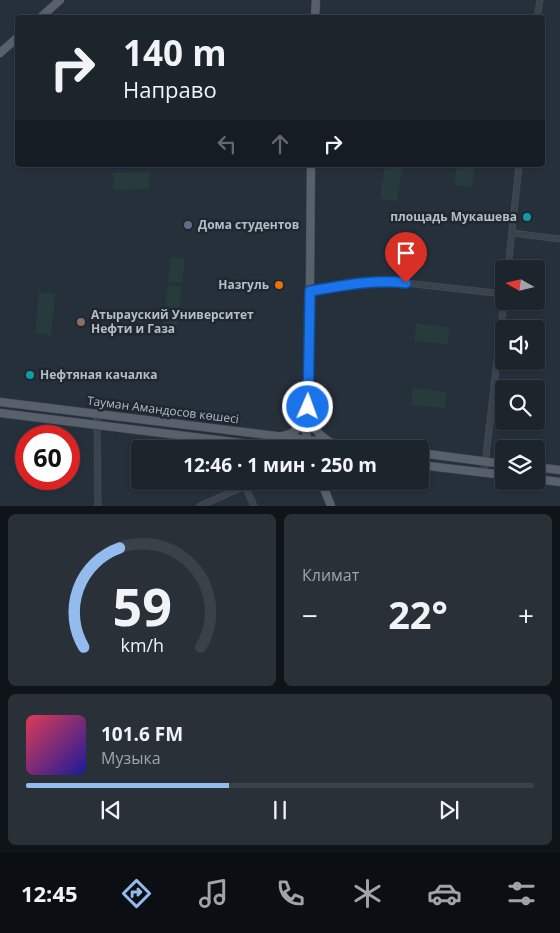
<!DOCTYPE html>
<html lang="ru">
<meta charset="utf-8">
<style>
body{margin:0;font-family:"Open Sans",sans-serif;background:#293038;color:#f1f3f6;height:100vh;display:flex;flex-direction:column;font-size:19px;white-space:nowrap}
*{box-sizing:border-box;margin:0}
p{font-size:16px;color:#a0a4a9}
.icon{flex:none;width:28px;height:28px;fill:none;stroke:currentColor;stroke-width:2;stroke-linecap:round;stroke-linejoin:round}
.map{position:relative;height:506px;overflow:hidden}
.drawer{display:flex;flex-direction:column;gap:8px;padding:8px;background:#0f1418;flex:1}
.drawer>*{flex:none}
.banner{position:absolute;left:15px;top:15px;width:530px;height:152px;border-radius:5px;box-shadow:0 1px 4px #0004,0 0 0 1px #3a4148;background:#1c242c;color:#f1f3f6;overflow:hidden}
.needle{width:32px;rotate:278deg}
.buttons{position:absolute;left:495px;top:260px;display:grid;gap:10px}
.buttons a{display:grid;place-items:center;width:50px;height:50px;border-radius:5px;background:#1c242c;box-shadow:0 1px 4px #0004,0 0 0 1px #3a4148;font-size:25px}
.speed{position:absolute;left:15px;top:425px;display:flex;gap:10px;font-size:25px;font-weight:700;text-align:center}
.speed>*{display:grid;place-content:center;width:65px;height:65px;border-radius:50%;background:#1c242c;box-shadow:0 1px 4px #0004,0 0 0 1px #3a4148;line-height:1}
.speed .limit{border:8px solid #d22;background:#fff;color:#111}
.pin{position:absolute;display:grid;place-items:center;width:42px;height:42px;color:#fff;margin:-51px -21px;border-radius:50% 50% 50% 0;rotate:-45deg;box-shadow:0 0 5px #0007}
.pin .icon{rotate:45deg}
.me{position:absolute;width:55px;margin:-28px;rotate:2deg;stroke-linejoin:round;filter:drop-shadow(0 0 4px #0008)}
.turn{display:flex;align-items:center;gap:18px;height:105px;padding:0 25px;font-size:22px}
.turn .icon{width:65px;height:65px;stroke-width:2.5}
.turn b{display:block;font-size:35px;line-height:42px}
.lanes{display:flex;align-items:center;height:48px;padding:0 25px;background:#0003;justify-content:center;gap:25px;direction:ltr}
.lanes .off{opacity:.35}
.big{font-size:38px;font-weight:700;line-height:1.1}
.drawer .card{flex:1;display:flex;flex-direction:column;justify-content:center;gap:8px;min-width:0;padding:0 18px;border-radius:8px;background:#293038}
.drawer .dial{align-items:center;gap:0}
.dial svg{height:130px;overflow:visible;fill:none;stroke:#3a4148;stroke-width:7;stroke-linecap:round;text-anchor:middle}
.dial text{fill:#f1f3f6;stroke:none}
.song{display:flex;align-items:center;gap:15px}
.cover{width:60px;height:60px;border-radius:8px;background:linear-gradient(135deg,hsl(350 70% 55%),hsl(240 70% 35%))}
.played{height:5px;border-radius:2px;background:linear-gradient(90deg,#93bbee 40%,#3a4148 40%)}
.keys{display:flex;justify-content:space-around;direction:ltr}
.heat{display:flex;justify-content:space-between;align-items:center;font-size:28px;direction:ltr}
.drawer .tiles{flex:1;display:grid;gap:8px;grid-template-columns:1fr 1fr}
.card:last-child{grid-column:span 2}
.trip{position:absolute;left:131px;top:440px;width:298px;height:50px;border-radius:5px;background:#1c242c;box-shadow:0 1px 4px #0004,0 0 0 1px #3a4148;font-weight:700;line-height:50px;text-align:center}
.menu{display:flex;height:80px;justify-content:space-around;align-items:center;background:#0b0e12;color:#a0a4a9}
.menu .icon{width:35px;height:35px}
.menu .current{color:#93bbee}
.menu b{font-size:22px;color:#f1f3f6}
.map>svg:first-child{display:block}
.green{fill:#283b3c}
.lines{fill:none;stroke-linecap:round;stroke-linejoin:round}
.minor-casing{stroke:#434b55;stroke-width:7}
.major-casing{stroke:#434b55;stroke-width:9}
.minor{stroke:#3a424c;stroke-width:5.5}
.major{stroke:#58616b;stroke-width:8}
.route-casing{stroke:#114b97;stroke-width:12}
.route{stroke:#1a73e8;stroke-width:9}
.culture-dot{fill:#0f9aa8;stroke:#1f2731;stroke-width:2}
.service-dot{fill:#5c6f8a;stroke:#1f2731;stroke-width:2}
.food-dot{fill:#e8710a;stroke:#1f2731;stroke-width:2}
.education-dot{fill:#8d6e63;stroke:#1f2731;stroke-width:2}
.labels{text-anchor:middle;stroke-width:5;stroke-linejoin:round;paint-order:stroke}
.poi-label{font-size:12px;font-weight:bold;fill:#b5bdc7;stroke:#1f2731;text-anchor:start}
.street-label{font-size:12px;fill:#b5bdc7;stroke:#1f2731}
</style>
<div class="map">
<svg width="560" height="506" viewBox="0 0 560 506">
<rect width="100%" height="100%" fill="#26303b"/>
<path class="green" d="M385,165l17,2 -5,34 -17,-2z
M457,165h18l-3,22 -18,-2z
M149,172v17l-35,1 -1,-17z
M171,257l14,2 -3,24 -14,-1z
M168,285l14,2 -3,25 -14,-2z
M39,292l16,2 -4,41 -16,-2z
M165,314l13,1 -2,20 -14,-2z
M416,324l33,3 -1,17 -33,-3z
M413,388l34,4 -2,16 -34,-3z"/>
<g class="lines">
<g class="minor-casing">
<path id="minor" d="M537,18l3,-18
M512,233l48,6
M508,269l11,-104
M310,291l48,-8 30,-2 116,13
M97,414l1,92
M484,473l20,-172
M246,481l-1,5 9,20
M200,506l45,-20"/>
</g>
<g class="major-casing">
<path id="major" d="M40,18l20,-18
M315,18l1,-18
M0,53l18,-16
M0,402l382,47
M0,413l290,36
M308,418c5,10 12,18 22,24
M283,436c14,-3 18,-10 22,-22
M309,449l-3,-17 3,-32 2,-235
M420,453l84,11
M420,465l84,10
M536,467l24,3
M536,479l24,3
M321,481l10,25"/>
</g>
<use href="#minor" class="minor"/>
<use href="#major" class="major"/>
</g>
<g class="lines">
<g class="route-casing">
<path id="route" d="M308,407l2,-116c32,-5 63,-12 96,-8"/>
</g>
<use href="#route" class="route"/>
</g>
<g class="culture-dot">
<circle cx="527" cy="217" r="5"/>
<circle cx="30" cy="375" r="5"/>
</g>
<circle class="service-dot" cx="188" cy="225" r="5"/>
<circle class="food-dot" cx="279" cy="285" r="5"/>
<circle class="education-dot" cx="81" cy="322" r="5"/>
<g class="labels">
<g class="poi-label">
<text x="517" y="221" text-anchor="end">площадь Мукашева</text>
<text x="198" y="229">Дома студентов</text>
<text x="269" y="289" text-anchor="end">Назгуль</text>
<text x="91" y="319">Атырауский Университет<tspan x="91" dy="14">Нефти и Газа</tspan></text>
<text x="40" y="379">Нефтяная качалка</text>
</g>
<g class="street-label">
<text transform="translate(163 410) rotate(7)" y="4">Тауман Амандосов көшесі</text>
</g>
</g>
</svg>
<div class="buttons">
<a><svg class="needle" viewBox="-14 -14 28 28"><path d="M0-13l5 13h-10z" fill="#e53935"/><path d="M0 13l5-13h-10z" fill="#a0a4a9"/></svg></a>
<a><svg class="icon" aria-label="sound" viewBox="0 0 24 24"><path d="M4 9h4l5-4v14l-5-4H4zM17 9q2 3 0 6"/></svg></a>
<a><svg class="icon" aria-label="search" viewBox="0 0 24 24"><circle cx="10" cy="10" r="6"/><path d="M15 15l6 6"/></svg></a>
<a><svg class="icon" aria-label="layers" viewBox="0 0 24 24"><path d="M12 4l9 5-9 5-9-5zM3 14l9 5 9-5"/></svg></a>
</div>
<div class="speed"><div class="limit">60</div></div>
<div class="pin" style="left:406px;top:283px;background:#d93025"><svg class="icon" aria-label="arrive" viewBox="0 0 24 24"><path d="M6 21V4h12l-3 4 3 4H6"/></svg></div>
<svg class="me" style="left:308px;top:407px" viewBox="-20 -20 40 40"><circle r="17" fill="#1a73e8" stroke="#fff" stroke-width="3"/><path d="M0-11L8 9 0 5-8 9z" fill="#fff"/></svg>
<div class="trip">12:46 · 1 мин · 250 m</div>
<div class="banner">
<div class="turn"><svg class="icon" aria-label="right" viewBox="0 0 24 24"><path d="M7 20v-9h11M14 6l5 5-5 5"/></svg><div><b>140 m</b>Направо</div></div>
<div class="lanes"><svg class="icon off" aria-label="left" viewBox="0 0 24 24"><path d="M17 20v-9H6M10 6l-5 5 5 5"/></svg><svg class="icon off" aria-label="ahead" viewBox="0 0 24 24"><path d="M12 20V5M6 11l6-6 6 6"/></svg><svg class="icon" aria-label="right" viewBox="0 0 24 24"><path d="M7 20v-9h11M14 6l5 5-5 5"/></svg></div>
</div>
</div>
<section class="drawer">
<div class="tiles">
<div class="card dial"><svg viewBox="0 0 100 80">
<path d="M14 69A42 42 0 1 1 86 69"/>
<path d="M14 69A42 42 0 0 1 36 8" stroke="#93bbee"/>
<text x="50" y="56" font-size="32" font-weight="700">59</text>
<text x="50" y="72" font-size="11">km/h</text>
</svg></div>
<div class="card"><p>Климат</p>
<div class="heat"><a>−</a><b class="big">22°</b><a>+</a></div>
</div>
<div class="card">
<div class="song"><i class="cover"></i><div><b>101.6 FM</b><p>Музыка</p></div></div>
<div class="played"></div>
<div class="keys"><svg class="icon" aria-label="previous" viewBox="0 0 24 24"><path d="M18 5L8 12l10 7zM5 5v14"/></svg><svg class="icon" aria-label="pause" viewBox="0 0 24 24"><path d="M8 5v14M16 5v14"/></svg><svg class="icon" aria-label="next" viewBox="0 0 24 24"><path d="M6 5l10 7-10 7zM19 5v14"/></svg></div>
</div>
</div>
</section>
<nav class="menu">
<b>12:45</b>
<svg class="icon current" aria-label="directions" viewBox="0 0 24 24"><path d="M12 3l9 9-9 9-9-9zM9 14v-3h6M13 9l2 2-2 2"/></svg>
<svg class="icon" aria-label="music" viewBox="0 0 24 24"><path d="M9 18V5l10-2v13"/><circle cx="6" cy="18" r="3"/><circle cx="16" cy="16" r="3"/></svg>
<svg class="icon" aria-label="phone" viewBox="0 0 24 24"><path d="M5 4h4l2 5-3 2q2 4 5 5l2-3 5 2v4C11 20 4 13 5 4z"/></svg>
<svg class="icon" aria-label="climate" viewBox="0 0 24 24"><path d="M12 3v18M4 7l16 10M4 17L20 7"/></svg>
<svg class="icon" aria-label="car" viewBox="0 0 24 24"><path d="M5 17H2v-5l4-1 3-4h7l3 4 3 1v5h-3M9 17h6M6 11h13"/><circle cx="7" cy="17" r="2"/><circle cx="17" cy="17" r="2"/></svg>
<svg class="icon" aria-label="filters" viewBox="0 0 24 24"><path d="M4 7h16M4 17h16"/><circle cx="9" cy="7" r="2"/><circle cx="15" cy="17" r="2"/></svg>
</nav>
